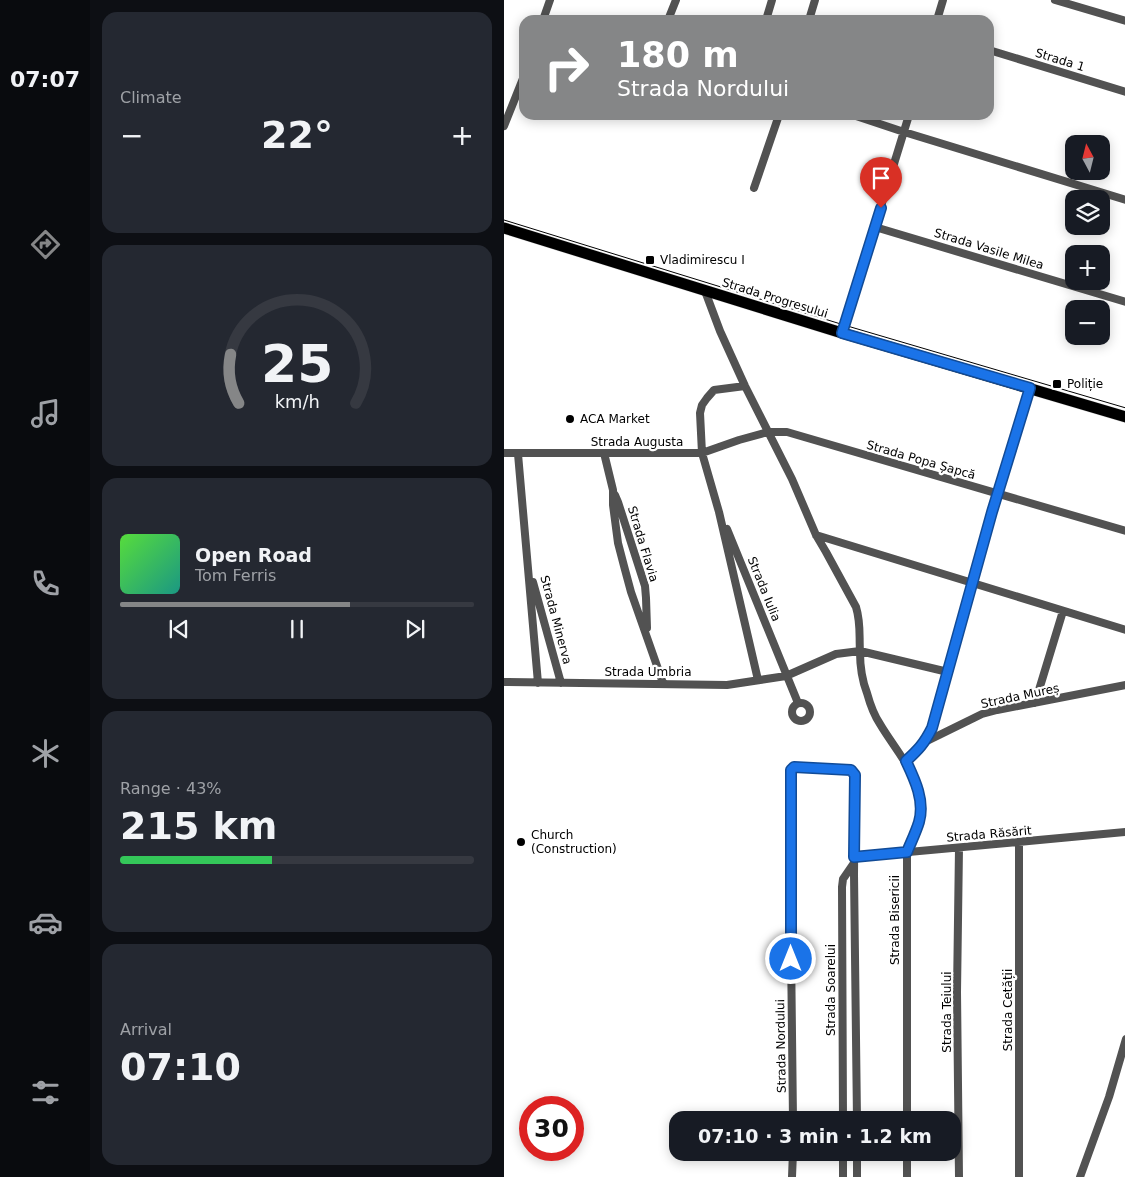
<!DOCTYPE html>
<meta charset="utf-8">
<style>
body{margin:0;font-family:"DejaVu Sans",sans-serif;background:#242831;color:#f1f3f6;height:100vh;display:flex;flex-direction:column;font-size:19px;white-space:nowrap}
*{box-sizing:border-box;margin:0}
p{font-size:16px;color:#9ea1a6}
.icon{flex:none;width:28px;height:28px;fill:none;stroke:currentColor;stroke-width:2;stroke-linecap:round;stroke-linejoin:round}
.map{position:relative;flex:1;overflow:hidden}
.sheet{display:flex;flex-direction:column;gap:12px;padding:12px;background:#0d0f14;width:414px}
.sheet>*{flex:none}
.hud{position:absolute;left:15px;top:15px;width:475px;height:105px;border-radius:15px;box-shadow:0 2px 12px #0003;background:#858687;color:#fff;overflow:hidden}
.needle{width:32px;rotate:353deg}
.tools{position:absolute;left:561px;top:135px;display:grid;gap:10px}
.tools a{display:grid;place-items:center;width:45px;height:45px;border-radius:10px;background:#171b24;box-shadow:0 2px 12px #0003;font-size:25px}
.speed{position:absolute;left:15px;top:1096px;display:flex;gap:10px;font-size:25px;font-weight:700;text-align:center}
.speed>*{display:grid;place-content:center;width:65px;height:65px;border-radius:50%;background:#171b24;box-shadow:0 2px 12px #0003;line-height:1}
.speed .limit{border:8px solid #d22;background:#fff;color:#111}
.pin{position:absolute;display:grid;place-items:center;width:42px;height:42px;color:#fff;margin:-51px -21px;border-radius:50% 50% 50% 0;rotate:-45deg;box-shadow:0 0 5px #0007}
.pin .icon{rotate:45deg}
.me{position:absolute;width:55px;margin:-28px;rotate:0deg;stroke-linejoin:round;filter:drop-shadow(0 0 4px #0008)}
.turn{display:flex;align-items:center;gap:18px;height:105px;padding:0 15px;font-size:22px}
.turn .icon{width:65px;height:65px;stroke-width:2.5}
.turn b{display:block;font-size:35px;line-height:42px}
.big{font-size:38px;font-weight:700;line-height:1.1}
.sheet .card{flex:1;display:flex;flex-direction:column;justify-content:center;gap:8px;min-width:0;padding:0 18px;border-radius:15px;background:#242831}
.sheet .dial{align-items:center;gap:0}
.dial svg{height:130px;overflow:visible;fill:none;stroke:#363941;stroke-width:7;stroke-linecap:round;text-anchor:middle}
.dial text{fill:#f1f3f6;stroke:none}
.song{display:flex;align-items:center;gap:15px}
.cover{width:60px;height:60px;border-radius:8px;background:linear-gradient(135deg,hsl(110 70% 55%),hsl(170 70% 35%))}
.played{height:5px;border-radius:2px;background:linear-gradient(90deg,#858687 65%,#363941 65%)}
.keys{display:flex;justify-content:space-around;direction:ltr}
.heat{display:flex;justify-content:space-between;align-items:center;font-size:28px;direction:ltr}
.charge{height:8px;border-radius:4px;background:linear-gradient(90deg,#34c759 43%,#363941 0)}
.trip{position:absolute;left:165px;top:1111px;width:292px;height:50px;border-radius:15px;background:#171b24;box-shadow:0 2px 12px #0003;font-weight:700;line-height:50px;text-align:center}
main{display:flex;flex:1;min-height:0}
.tab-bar{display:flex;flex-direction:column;width:90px;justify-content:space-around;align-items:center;background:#090b0e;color:#9ea1a6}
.tab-bar .icon{width:35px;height:35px}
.tab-bar .on{color:#858687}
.tab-bar b{font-size:22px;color:#f1f3f6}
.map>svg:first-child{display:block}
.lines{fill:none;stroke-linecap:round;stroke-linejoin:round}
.primary-casing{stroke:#dbdbdb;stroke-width:12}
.street{stroke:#525252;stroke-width:8}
.primary{stroke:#000;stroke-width:11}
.tram{stroke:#000;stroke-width:1}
.route-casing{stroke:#114b97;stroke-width:12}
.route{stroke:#1a73e8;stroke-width:9}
.poi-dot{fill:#000;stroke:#fff;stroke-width:2}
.labels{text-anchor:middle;stroke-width:4.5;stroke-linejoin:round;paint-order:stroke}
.street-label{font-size:12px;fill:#000;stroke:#fff}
.poi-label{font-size:12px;fill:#000;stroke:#fff;text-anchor:start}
</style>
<main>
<nav class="tab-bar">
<b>07:07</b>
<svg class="icon on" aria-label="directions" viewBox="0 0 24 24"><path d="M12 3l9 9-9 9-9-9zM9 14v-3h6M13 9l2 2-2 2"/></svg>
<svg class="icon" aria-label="music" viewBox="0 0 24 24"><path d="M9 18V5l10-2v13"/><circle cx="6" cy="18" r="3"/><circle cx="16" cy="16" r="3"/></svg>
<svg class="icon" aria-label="phone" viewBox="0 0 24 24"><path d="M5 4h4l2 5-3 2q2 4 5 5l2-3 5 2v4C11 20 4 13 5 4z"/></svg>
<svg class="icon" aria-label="climate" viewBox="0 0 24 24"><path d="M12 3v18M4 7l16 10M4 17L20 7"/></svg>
<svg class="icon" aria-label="car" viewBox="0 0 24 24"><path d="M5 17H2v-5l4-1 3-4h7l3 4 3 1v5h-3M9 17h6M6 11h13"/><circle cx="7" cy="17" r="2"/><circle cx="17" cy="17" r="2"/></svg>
<svg class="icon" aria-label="filters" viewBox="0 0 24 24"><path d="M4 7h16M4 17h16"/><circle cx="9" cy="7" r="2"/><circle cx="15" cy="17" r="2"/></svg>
</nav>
<section class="sheet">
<div class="card"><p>Climate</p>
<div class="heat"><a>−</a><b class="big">22°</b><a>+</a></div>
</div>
<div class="card dial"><svg viewBox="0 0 100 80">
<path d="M14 69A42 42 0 1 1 86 69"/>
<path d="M14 69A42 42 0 0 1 9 39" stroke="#858687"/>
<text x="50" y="56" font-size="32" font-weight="700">25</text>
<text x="50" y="72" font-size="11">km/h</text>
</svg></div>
<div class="card">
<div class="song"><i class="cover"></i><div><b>Open Road</b><p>Tom Ferris</p></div></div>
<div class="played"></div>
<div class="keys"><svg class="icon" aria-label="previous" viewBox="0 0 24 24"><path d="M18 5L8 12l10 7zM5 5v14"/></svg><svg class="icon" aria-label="pause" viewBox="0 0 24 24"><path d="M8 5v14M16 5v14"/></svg><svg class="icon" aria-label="next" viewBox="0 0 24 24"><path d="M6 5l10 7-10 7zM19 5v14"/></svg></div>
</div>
<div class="card"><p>Range · 43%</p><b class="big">215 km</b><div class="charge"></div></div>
<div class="card"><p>Arrival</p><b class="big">07:10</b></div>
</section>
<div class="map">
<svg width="622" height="1177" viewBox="0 0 622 1177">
<rect width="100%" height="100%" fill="#fff"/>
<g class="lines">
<g class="primary-casing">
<path id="primary" d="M0,228l338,105 284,84"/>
</g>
<path class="street" d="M551,0l71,21
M39,20l7,-20
M164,20l8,-20
M262,20l6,-20
M305,20l6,-20
M433,20l6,-20
M485,50l137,42
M349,115l51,17 222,68
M0,126l20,-50
M250,188l25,-73
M371,227l251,75
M201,291l15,40 25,55 47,93 24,56 10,17 30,55c5,16 3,28 4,45 0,14 2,28 7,41 3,11 7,22 13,31 17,29 45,56 40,92 -1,12 -9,25 -13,36v268
M338,333l67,-218
M241,386l-31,4 -7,8 -5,7 -2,8 2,40 17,59 39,168
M0,453h198l37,-13 29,-8h19l339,99
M100,453l9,37v15l5,38 6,23 7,26 32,91
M14,454l20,229
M111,495l3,7 27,84 1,12 1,30
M223,529l71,174
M312,535l310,95
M29,582l28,101
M0,682l223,3 59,-9 50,-22 24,-3 88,21
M531,703l28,-92
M288 712a9 9 0 1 1 18 0a9 9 0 1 1-18 0Z
M421,742l57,-28 15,-4 129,-25
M401,761c13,-11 19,-17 27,-33l65,-234 33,-105
M515,843v334
M350,857l272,-25
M289,1120l-3,-258 1,-92 3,-3 54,2 5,3 2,3 -1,99 3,246
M339,1120l-1,-233 1,-8 11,-16
M339,1152v25
M288,1177l1,-25
M353,1177v-25
M403,1177v-25
M455,1177l-2,-185 2,-144
M576,1177l29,-80 17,-58"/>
<use href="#primary" class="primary"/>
<path class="tram" d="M0,220l340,105 282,83"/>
</g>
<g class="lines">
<g class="route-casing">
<path id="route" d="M287,959v-189l3,-3 57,3 4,5 -1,82 53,-5c4,-10 9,-20 12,-30 6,-21 -4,-42 -13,-61 12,-11 18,-17 26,-33l60,-216 38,-124 -188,-55 39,-125"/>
</g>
<use href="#route" class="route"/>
</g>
<g class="poi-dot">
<rect x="141" y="255" width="10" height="10" rx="2.5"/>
<rect x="548" y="379" width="10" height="10" rx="2.5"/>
<circle cx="66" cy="419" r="5"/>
<circle cx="17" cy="842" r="5"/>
</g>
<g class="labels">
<g class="street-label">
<text transform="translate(556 60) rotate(17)" y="4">Strada 1</text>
<text transform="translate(485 249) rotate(17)" y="4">Strada Vasile Milea</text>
<text transform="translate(271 298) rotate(17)" y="4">Strada Progresului</text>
<text x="133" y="446">Strada Augusta</text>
<text transform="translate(417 460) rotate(16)" y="4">Strada Popa Șapcă</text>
<text transform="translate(139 544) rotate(73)" y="4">Strada Flavia</text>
<text transform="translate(260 589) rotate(68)" y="4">Strada Iulia</text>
<text transform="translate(52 620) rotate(75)" y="4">Strada Minerva</text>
<text x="144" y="676">Strada Umbria</text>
<text transform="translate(516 696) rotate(-12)" y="4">Strada Mureș</text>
<text transform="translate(485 834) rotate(-5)" y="4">Strada Răsărit</text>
<text transform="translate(391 920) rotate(-90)" y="4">Strada Bisericii</text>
<text transform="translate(327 990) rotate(-90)" y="4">Strada Soarelui</text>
<text transform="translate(504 1010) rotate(-90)" y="4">Strada Cetății</text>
<text transform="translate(443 1012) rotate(-90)" y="4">Strada Teiului</text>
<text transform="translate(277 1046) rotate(-91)" y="4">Strada Nordului</text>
</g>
<g class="poi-label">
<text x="156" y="264">Vladimirescu I</text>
<text x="563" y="388">Poliție</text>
<text x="76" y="423">ACA Market</text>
<text x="27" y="839">Church<tspan x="27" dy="14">(Construction)</tspan></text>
</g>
</g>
</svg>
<div class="tools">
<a><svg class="needle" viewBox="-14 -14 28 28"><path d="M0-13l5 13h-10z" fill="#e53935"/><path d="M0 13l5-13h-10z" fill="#9ea1a6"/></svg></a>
<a><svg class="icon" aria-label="layers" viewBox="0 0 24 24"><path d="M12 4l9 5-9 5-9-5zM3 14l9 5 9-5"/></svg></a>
<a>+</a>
<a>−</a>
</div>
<div class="speed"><div class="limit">30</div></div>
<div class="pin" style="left:377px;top:208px;background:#d93025"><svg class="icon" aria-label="arrive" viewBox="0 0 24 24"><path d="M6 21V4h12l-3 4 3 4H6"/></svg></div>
<svg class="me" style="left:287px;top:959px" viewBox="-20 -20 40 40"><circle r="17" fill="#1a73e8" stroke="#fff" stroke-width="3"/><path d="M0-11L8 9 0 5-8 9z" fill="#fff"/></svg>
<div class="trip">07:10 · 3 min · 1.2 km</div>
<div class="hud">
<div class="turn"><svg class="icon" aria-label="right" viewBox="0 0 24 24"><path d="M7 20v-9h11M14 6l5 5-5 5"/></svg><div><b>180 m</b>Strada Nordului</div></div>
</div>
</div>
</main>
